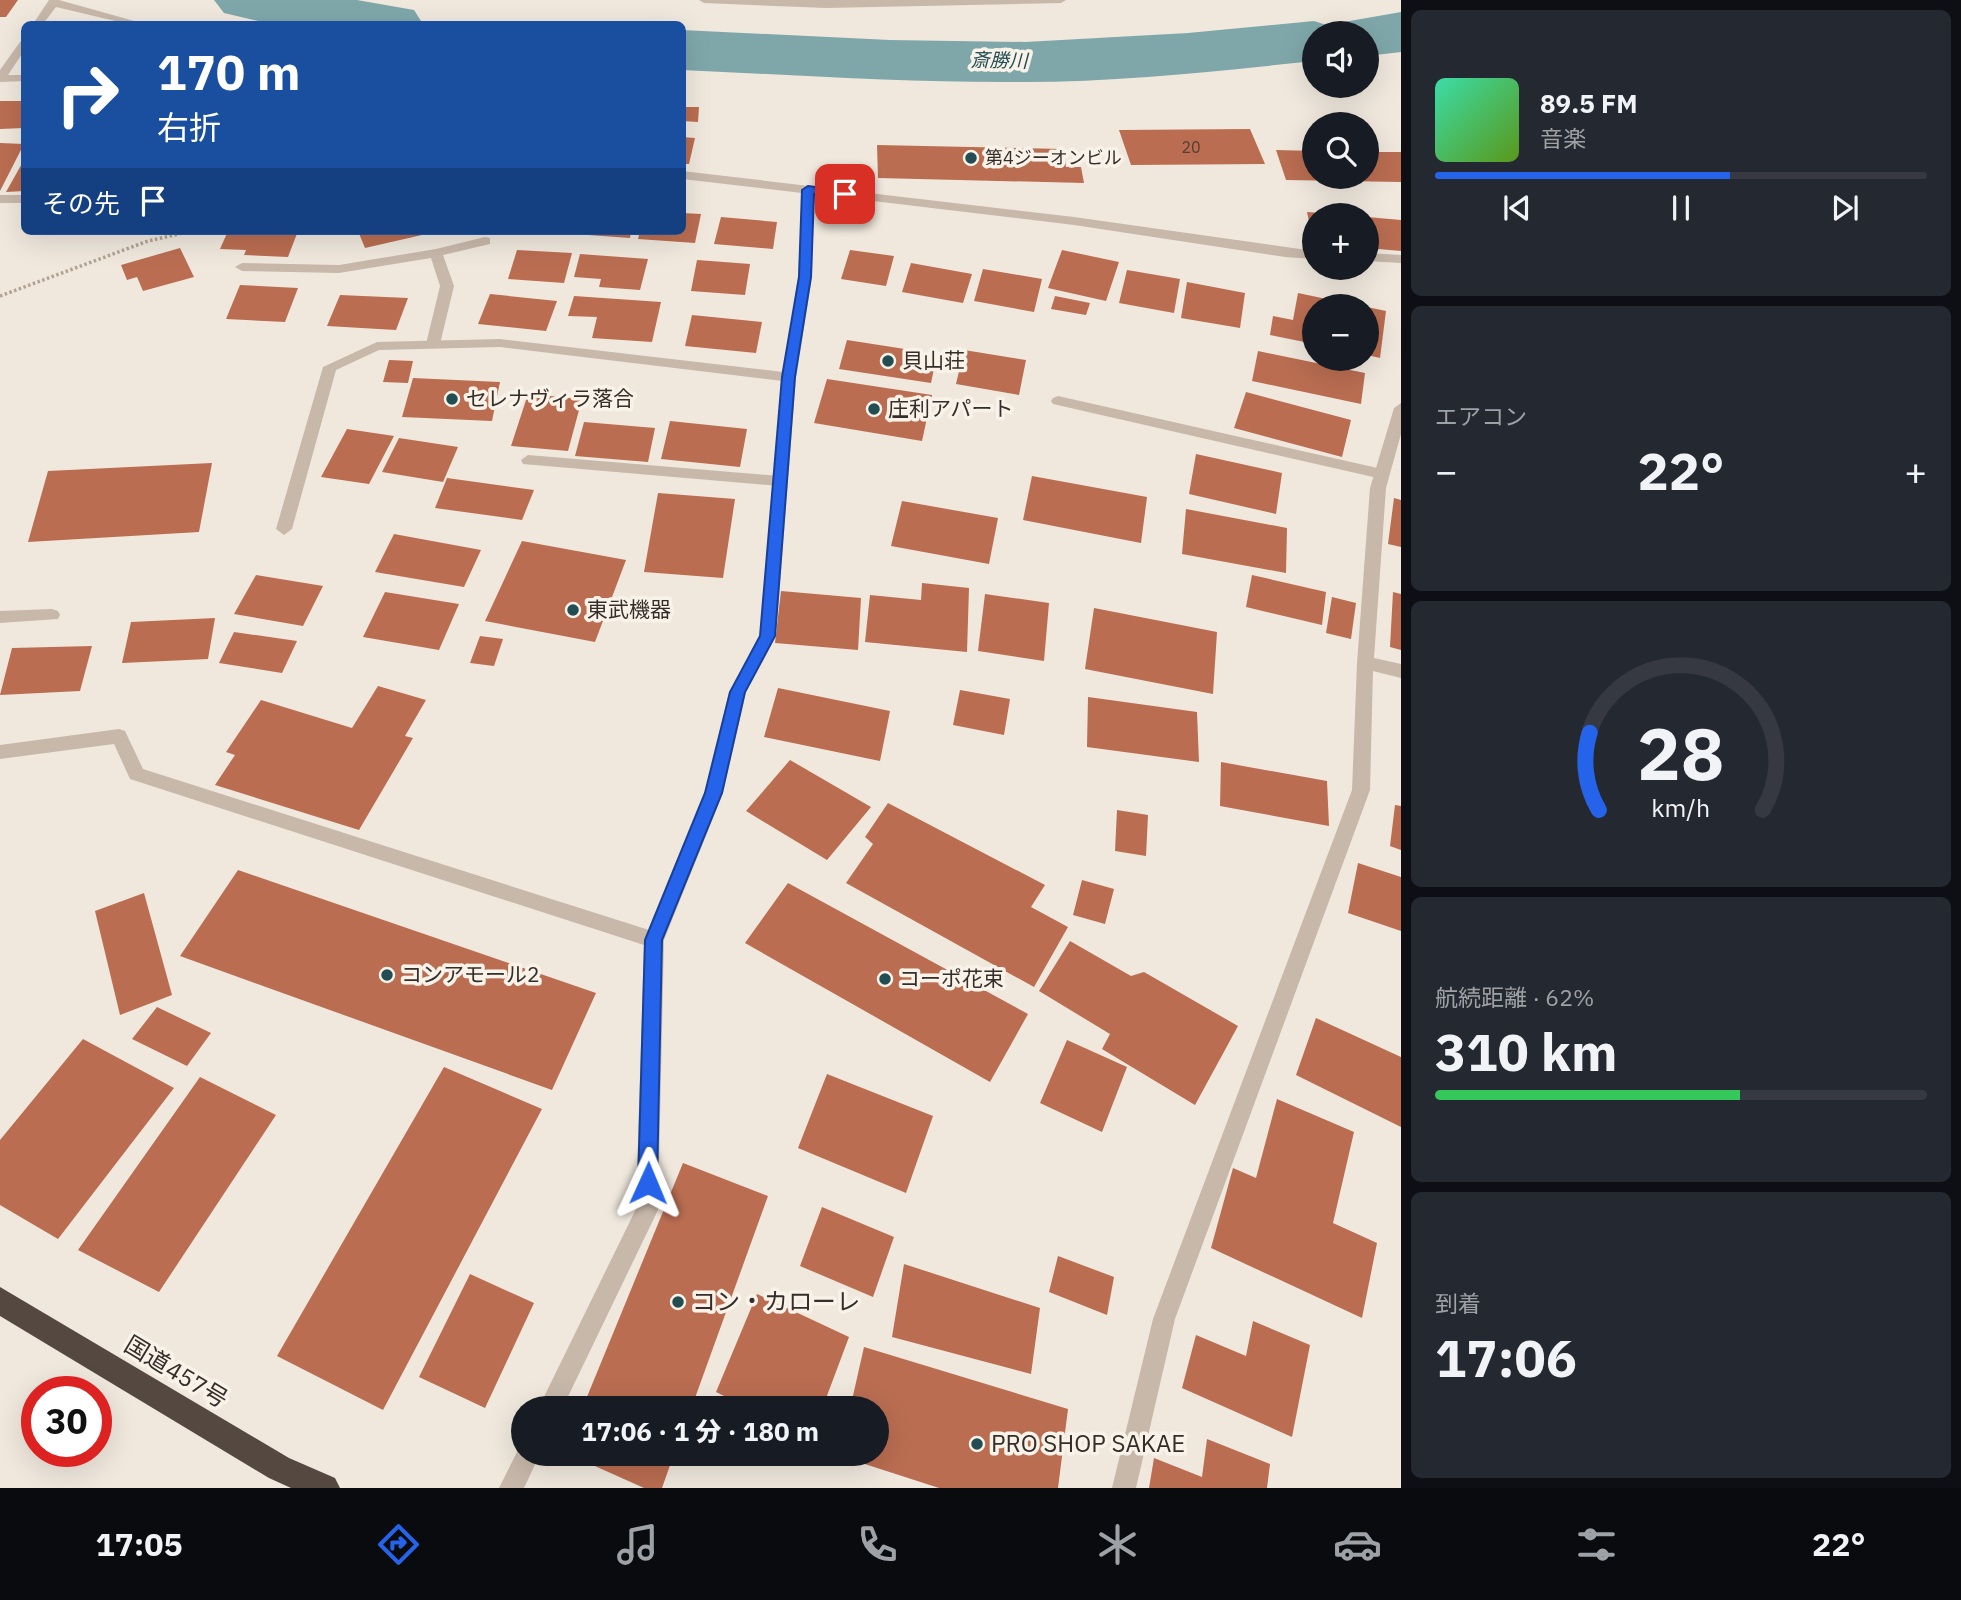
<!DOCTYPE html>
<html lang="ja">
<meta charset="utf-8">
<style>
body{margin:0;font-family:"IBM Plex Sans","Noto Sans JP",sans-serif;background:#242831;color:#f1f3f6;height:100vh;display:flex;flex-direction:column;font-size:26px;white-space:nowrap}
*{box-sizing:border-box;margin:0}
p{font-size:23px;color:#9ea1a6}
.icon{flex:none;width:38px;height:38px;fill:none;stroke:currentColor;stroke-width:2;stroke-linecap:round;stroke-linejoin:round}
.map{position:relative;flex:1;overflow:hidden}
.drawer{display:flex;flex-direction:column;gap:10px;padding:10px;background:#0d0f14;width:560px}
.drawer>*{flex:none}
.guide{position:absolute;left:21px;top:21px;width:665px;height:214px;border-radius:10px;box-shadow:0 7px 28px #0002;background:#1a4fa0;color:#fff;overflow:hidden}
.controls{position:absolute;left:1302px;top:21px;display:grid;gap:14px}
.controls a{display:grid;place-items:center;width:77px;height:77px;border-radius:50%;background:#171b24;box-shadow:0 7px 28px #0002;font-size:35px}
.speed{position:absolute;left:21px;top:1376px;display:flex;gap:14px;font-size:35px;font-weight:700;text-align:center}
.speed>*{display:grid;place-content:center;width:91px;height:91px;border-radius:50%;background:#171b24;box-shadow:0 7px 28px #0002;line-height:1}
.speed .limit{border:10px solid #d22;background:#fff;color:#111}
.pin{position:absolute;display:grid;place-items:center;width:60px;height:60px;color:#fff;margin:-30px;border-radius:14px;box-shadow:0 4px 10px #0006}
.me{position:absolute;width:77px;margin:-38px;rotate:1deg;stroke-linejoin:round;filter:drop-shadow(0 0 5px #0008)}
.turn{display:flex;align-items:center;gap:24px;height:147px;padding:0 21px;font-size:32px}
.turn .icon{width:91px;height:91px;stroke-width:2.5}
.turn b{display:block;font-size:49px;line-height:60px}
.then{display:flex;align-items:center;height:66px;padding:0 21px;background:#0003;gap:14px;font-size:26px}
.big{font-size:52px;font-weight:800;line-height:1.1}
.drawer .widget{flex:1;display:flex;flex-direction:column;justify-content:center;gap:10px;min-width:0;padding:0 24px;border-radius:10px;background:#242831}
.drawer .dial{align-items:center;gap:0}
.dial svg{height:182px;overflow:visible;fill:none;stroke:#363941;stroke-width:7;stroke-linecap:round;text-anchor:middle}
.dial text{fill:#f1f3f6;stroke:none}
.song{display:flex;align-items:center;gap:21px}
.cover{width:84px;height:84px;border-radius:10px;background:linear-gradient(135deg,hsl(160 70% 55%),hsl(90 70% 35%))}
.played{height:7px;border-radius:4px;background:linear-gradient(90deg,#2563eb 60%,#363941 60%)}
.keys{display:flex;justify-content:space-around;direction:ltr}
.heat{display:flex;justify-content:space-between;align-items:center;font-size:38px;direction:ltr}
.charge{height:10px;border-radius:5px;background:linear-gradient(90deg,#34c759 62%,#363941 0)}
.trip{position:absolute;left:511px;top:1396px;width:378px;height:70px;border-radius:35px;background:#171b24;box-shadow:0 7px 28px #0002;font-weight:800;line-height:70px;text-align:center}
.tab-bar{display:flex;height:112px;justify-content:space-around;align-items:center;background:#090b0e;color:#9ea1a6}
.tab-bar .icon{width:49px;height:49px}
.tab-bar .current{color:#2563eb}
.tab-bar b{font-size:32px;color:#f1f3f6}
main{display:flex;flex:1;min-height:0}
.map>svg:first-child{display:block}
.lines{fill:none;stroke-linecap:round;stroke-linejoin:round}
.river{fill:#7fa7aa;fill-rule:evenodd}
.building{fill:#ba6d51}
.path{stroke:#b3a295;stroke-width:3.5;stroke-dasharray:2.5 2.5;stroke-linecap:butt}
.lane{fill:#c7b8aa;fill-rule:evenodd}
.street{fill:#c7b8aa;fill-rule:evenodd}
.highway{fill:#554841;fill-rule:evenodd}
.route{fill:#2563eb;stroke:#184099;stroke-width:2}
.poi-dot{fill:#224e53;stroke:#f8f2e9;stroke-width:2.5}
.labels{text-anchor:middle;stroke-width:7;stroke-linejoin:round;paint-order:stroke}
.far-number-label{font-size:16px;fill:#563d33}
.far-poi-label{font-size:18px;fill:#352d29;stroke:#f8f2e9;text-anchor:start}
.far-water-label{font-size:19px;font-style:italic;fill:#224e53;stroke:#f8f2e9}
.poi-label{font-size:21px;fill:#352d29;stroke:#f8f2e9;text-anchor:start}
.near-poi-label{font-size:24px;fill:#352d29;stroke:#f8f2e9;text-anchor:start}
.near-street-label{font-size:24px;fill:#352d29;stroke:#f8f2e9}
</style>
<main>
<div class="map">
<svg width="1401" height="1488" viewBox="0 0 1401 1488">
<rect width="100%" height="100%" fill="#f0e8dd"/>
<g class="lines">
<path class="river" d="M214,0h143l57,10 9,14h-152l-47,-11z
M1401,12v40l-34,4v-23h-53v28c-96,10 -194,21 -291,21 -114,1 -227,-7 -341,-12v-40l208,10 135,2 163,-9 126,-12 25,8 5,-7z"/>
</g>
<path class="building" d="M0,0h18l-12,17h-6z
M0,101h24v27l-24,1z
M682,107h17l-1,15 -16,-1z
M1250,129l15,35 -134,1 -12,-35z
M682,137l13,1 -6,26h-7z
M0,143l24,1 -24,47z
M877,145l186,4 3,18h15l3,16 -206,-5z
M1276,150l38,1v26h53v-25h34v30l-115,-2z
M24,160v31l-18,1z
M1307,212l15,1 -8,2v30z
M682,213l19,1 -6,29 -57,-4 2,-8h42z
M721,217l56,5 -4,27 -59,-5z
M1367,217l34,3v31l-34,-3z
M228,231h70l-10,26 -44,-2 2,-5 -26,-1z
M358,231h62l2,4 -57,13z
M575,231h56l-1,7 -56,-4z
M180,248l14,29 -51,14 -6,-14 -10,3 -6,-15z
M517,250l55,3 -8,30 -56,-4z
M850,250l44,6 -8,30 -45,-7z
M1062,250l57,12 -13,39 -58,-13z
M580,254l68,5 -8,31 -41,-3 2,-8 -27,-2z
M697,260l53,4 -5,31 -54,-4z
M911,263l61,11 -9,29 -61,-11z
M983,269l59,10 -8,33 -60,-11z
M1127,270l53,9 -6,34 -55,-10z
M1187,282l58,11 -5,35 -59,-10z
M240,285l58,3 -13,34 -59,-3z
M1298,293l57,12v1h-41v38l-44,-9 3,-19 20,4z
M490,294l67,7 -11,30 -68,-7z
M340,295l68,3 -12,32 -69,-4z
M574,296l87,6 -9,40 -60,-4 5,-21 -29,-1z
M1055,296l35,7 -4,12 -35,-6z
M1367,307l19,4 -6,47 -13,-3z
M692,315l70,7 -6,31 -71,-7z
M847,340l90,14 -6,29 -92,-14z
M964,350l62,10 -7,35 -63,-11z
M1258,351l107,22 -4,31 -109,-23z
M389,360l24,1 -5,22 -25,-1z
M413,378l87,4 -8,39 -90,-4z
M827,379l105,16 -10,46 -108,-18z
M1246,392l105,28 -9,37 -108,-29z
M528,394l54,5 -14,52 -57,-5z
M670,421l77,8 -7,38 -79,-8z
M584,422l71,6 -7,34 -73,-6z
M347,429l47,7 -25,48 -48,-7z
M399,438l59,9 -15,35 -61,-10z
M1196,454l86,19 -6,41 -87,-20z
M212,463l-13,69 -171,10 20,-71z
M1032,476l115,21 -6,46 -118,-23z
M447,478l87,12 -12,30 -87,-12z
M658,493l77,6 -12,79 -79,-6z
M1394,498l7,2v47l-13,-3z
M902,501l96,17 -9,46 -98,-18z
M1186,509l101,19 -1,45 -104,-19z
M394,534l87,16 -17,37 -89,-15z
M522,541l104,19 -31,82 -110,-21z
M256,575l67,11 -20,40 -69,-12z
M1252,575l74,17 -4,33 -76,-18z
M922,583l47,5 -2,64 -102,-10 5,-47 51,5z
M781,591l80,7 -3,52 -83,-7z
M385,592l74,12 -20,46 -76,-13z
M1393,592l8,2v56l-11,-3z
M985,594l64,9 -5,58 -66,-10z
M1332,597l24,6 -5,36 -25,-6z
M1094,608l123,24 -4,62 -128,-25z
M215,618l-7,41 -86,4 9,-41z
M234,632l63,9 -15,32 -63,-10z
M480,636l23,3 -9,27 -24,-3z
M92,646l-12,45 -80,4 12,-47z
M378,686l48,14 -21,36 8,2 -54,92 -144,-45 20,-30 -9,-3 35,-52 91,28z
M778,688l112,23 -10,50 -116,-24z
M960,690l50,9 -6,36 -51,-10z
M1088,697l109,15 2,50 -112,-15z
M790,760l81,47 -44,53 -81,-49z
M1221,762l106,19 2,45 -109,-20z
M888,803l157,82 -14,22 37,20 -34,60 -188,-104 27,-39 -8,-7z
M1395,805l6,1v44l-11,-4z
M1117,810l31,5 -2,41 -31,-5z
M1358,863l43,14v54l-53,-18z
M238,870l358,123 -44,97 -372,-134z
M1082,880l32,9 -9,35 -32,-9z
M788,883l240,131 -38,68 -245,-139z
M144,893l28,102 -52,20 -25,-104z
M1070,941l61,35 13,-4 94,54 -43,79 -93,-56 8,-15 -71,-43z
M157,1007l54,26 -24,33 -55,-27z
M1316,1018l85,39v70l-105,-52z
M83,1039l91,49 -116,151 -58,-34v-65z
M1067,1040l60,27 -25,65 -62,-29z
M444,1067l98,42 -159,301 -106,-54z
M827,1074l106,42 -27,77 -108,-45z
M200,1077l76,38 -117,177 -81,-42z
M1277,1099l77,33 -21,91 44,20 -15,75 -151,-70 22,-80 23,10z
M683,1163l85,33 -77,213h-109z
M822,1207l72,30 -21,60 -73,-31z
M1058,1256l56,21 -7,38 -58,-23z
M904,1264l136,44 -9,66 -139,-37z
M470,1274l64,29 -49,105 -66,-31z
M757,1294l92,43 -27,72h-72l-34,-17z
M1253,1321l57,24 -18,92 -110,-49 14,-53 50,21z
M864,1347l204,62 -10,79h-119l-99,-32 37,-2v-45h-27z
M1207,1439l63,25 -3,24h-118l5,-30 48,19z
M568,1454h106l-12,34h-18z"/>
<g class="lines">
<path class="path" d="M0,296l148,-55 44,-10"/>
<path class="lane" d="M485,237l5,1v6l-47,11 11,31 -14,58 -7,4 -7,-4 14,-58 -9,-28 -92,15 -97,-2 -7,-4 7,-4 97,2 97,-16z
M1058,396l324,73 8,5 -8,5 -329,-75 -2,-3 2,-3z
M528,455l252,21 8,5 -8,5 -257,-22 -2,-4z
M52,609l6,2 2,4 -2,4 -58,4v-12z"/>
<path class="street" d="M49,0h10l86,24h-17l-72,-17 -13,17h-10z
M699,0h367l-5,3 -235,5 -122,-5z
M24,41v10l-16,24h16v6l-24,1v-12l20,-28z
M682,171l392,46 240,34v8l-29,-2 -211,-32 -260,-31 -2,83 -16,100 -20,259 -30,56 -23,101 -59,147 -6,270 -96,199h-24l98,-200 8,-264 -514,-166 -16,-35 -114,15v-14l119,-16 6,2 18,38 506,161 56,-137 24,-101 31,-56 22,-255 -282,-34 -121,3 -43,20 -44,159 -8,6 -8,-6 47,-162 54,-25 123,-3 283,33 15,-95 4,-84 -120,-14z
M0,195h24v8h-24z
M1367,253l34,2v8l-34,-2z
M1401,403v31l-15,54 -12,170 27,6v14l-28,-7 -3,119 -195,529 -39,169h-24l41,-169 199,-529 5,-127 13,-175 24,-80z
M523,1444v10h17l-16,34h-25l21,-42z"/>
<path class="highway" d="M0,1287l289,171 46,20 5,10h-49l-22,-10 -269,-162z"/>
</g>
<path class="route" d="M808,186l37,5 6,3 -6,3 -31,-3 -3,83 -16,100 -20,259 -30,56 -23,101 -60,147 -5,243 -3,7 -6,3 -7,-3 -3,-7 7,-243 60,-147 25,-101 30,-56 22,-259 17,-100 3,-87z"/>
<g class="poi-dot">
<circle cx="971" cy="158" r="7"/>
<circle cx="888" cy="361" r="7"/>
<circle cx="452" cy="399" r="7"/>
<circle cx="874" cy="409" r="7"/>
<circle cx="573" cy="610" r="7"/>
<circle cx="387" cy="975" r="7"/>
<circle cx="885" cy="979" r="7"/>
<circle cx="678" cy="1302" r="7"/>
<circle cx="977" cy="1444" r="7"/>
</g>
<g class="labels">
<g class="far-number-label">
<text x="1191" y="153">20</text>
</g>
<g class="far-poi-label">
<text x="985" y="164">第4ジーオンビル</text>
</g>
<g class="far-water-label">
<text transform="translate(999 60) rotate(1)" y="7">斎勝川</text>
</g>
<g class="poi-label">
<text x="902" y="368">貝山荘</text>
<text x="466" y="406">セレナヴィラ落合</text>
<text x="888" y="416">庄利アパート</text>
<text x="587" y="617">東武機器</text>
<text x="401" y="982">コンアモール2</text>
<text x="899" y="986">コーポ花束</text>
</g>
<g class="near-poi-label">
<text x="692" y="1310">コン・カローレ</text>
<text x="991" y="1452">PRO SHOP SAKAE</text>
</g>
<g class="near-street-label">
<text transform="translate(176 1372) rotate(31)" y="8">国道457号</text>
</g>
</g>
</svg>
<div class="controls">
<a><svg class="icon" aria-label="sound" viewBox="0 0 24 24"><path d="M4 9h4l5-4v14l-5-4H4zM17 9q2 3 0 6"/></svg></a>
<a><svg class="icon" aria-label="search" viewBox="0 0 24 24"><circle cx="10" cy="10" r="6"/><path d="M15 15l6 6"/></svg></a>
<a>+</a>
<a>−</a>
</div>
<div class="speed"><div class="limit">30</div></div>
<div class="pin" style="left:845px;top:194px;background:#d93025"><svg class="icon" aria-label="arrive" viewBox="0 0 24 24"><path d="M6 21V4h12l-3 4 3 4H6"/></svg></div>
<svg class="me" style="left:648px;top:1183px" viewBox="-20 -20 40 40"><path d="M0-17L14 15 0 8-14 15z" fill="#2563eb" stroke="#fff" stroke-width="4"/></svg>
<div class="trip">17:06 · 1 分 · 180 m</div>
<div class="guide">
<div class="turn"><svg class="icon" aria-label="right" viewBox="0 0 24 24"><path d="M7 20v-9h11M14 6l5 5-5 5"/></svg><div><b>170 m</b>右折</div></div>
<div class="then">その先<svg class="icon" aria-label="arrive" viewBox="0 0 24 24"><path d="M6 21V4h12l-3 4 3 4H6"/></svg></div>
</div>
</div>
<section class="drawer">
<div class="widget">
<div class="song"><i class="cover"></i><div><b>89.5 FM</b><p>音楽</p></div></div>
<div class="played"></div>
<div class="keys"><svg class="icon" aria-label="previous" viewBox="0 0 24 24"><path d="M18 5L8 12l10 7zM5 5v14"/></svg><svg class="icon" aria-label="pause" viewBox="0 0 24 24"><path d="M8 5v14M16 5v14"/></svg><svg class="icon" aria-label="next" viewBox="0 0 24 24"><path d="M6 5l10 7-10 7zM19 5v14"/></svg></div>
</div>
<div class="widget"><p>エアコン</p>
<div class="heat"><a>−</a><b class="big">22°</b><a>+</a></div>
</div>
<div class="widget dial"><svg viewBox="0 0 100 80">
<path d="M14 69A42 42 0 1 1 86 69"/>
<path d="M14 69A42 42 0 0 1 10 35" stroke="#2563eb"/>
<text x="50" y="56" font-size="32" font-weight="700">28</text>
<text x="50" y="72" font-size="11">km/h</text>
</svg></div>
<div class="widget"><p>航続距離 · 62%</p><b class="big">310 km</b><div class="charge"></div></div>
<div class="widget"><p>到着</p><b class="big">17:06</b></div>
</section>
</main>
<nav class="tab-bar">
<b>17:05</b>
<svg class="icon current" aria-label="directions" viewBox="0 0 24 24"><path d="M12 3l9 9-9 9-9-9zM9 14v-3h6M13 9l2 2-2 2"/></svg>
<svg class="icon" aria-label="music" viewBox="0 0 24 24"><path d="M9 18V5l10-2v13"/><circle cx="6" cy="18" r="3"/><circle cx="16" cy="16" r="3"/></svg>
<svg class="icon" aria-label="phone" viewBox="0 0 24 24"><path d="M5 4h4l2 5-3 2q2 4 5 5l2-3 5 2v4C11 20 4 13 5 4z"/></svg>
<svg class="icon" aria-label="climate" viewBox="0 0 24 24"><path d="M12 3v18M4 7l16 10M4 17L20 7"/></svg>
<svg class="icon" aria-label="car" viewBox="0 0 24 24"><path d="M5 17H2v-5l4-1 3-4h7l3 4 3 1v5h-3M9 17h6M6 11h13"/><circle cx="7" cy="17" r="2"/><circle cx="17" cy="17" r="2"/></svg>
<svg class="icon" aria-label="filters" viewBox="0 0 24 24"><path d="M4 7h16M4 17h16"/><circle cx="9" cy="7" r="2"/><circle cx="15" cy="17" r="2"/></svg>
<b>22°</b>
</nav>
